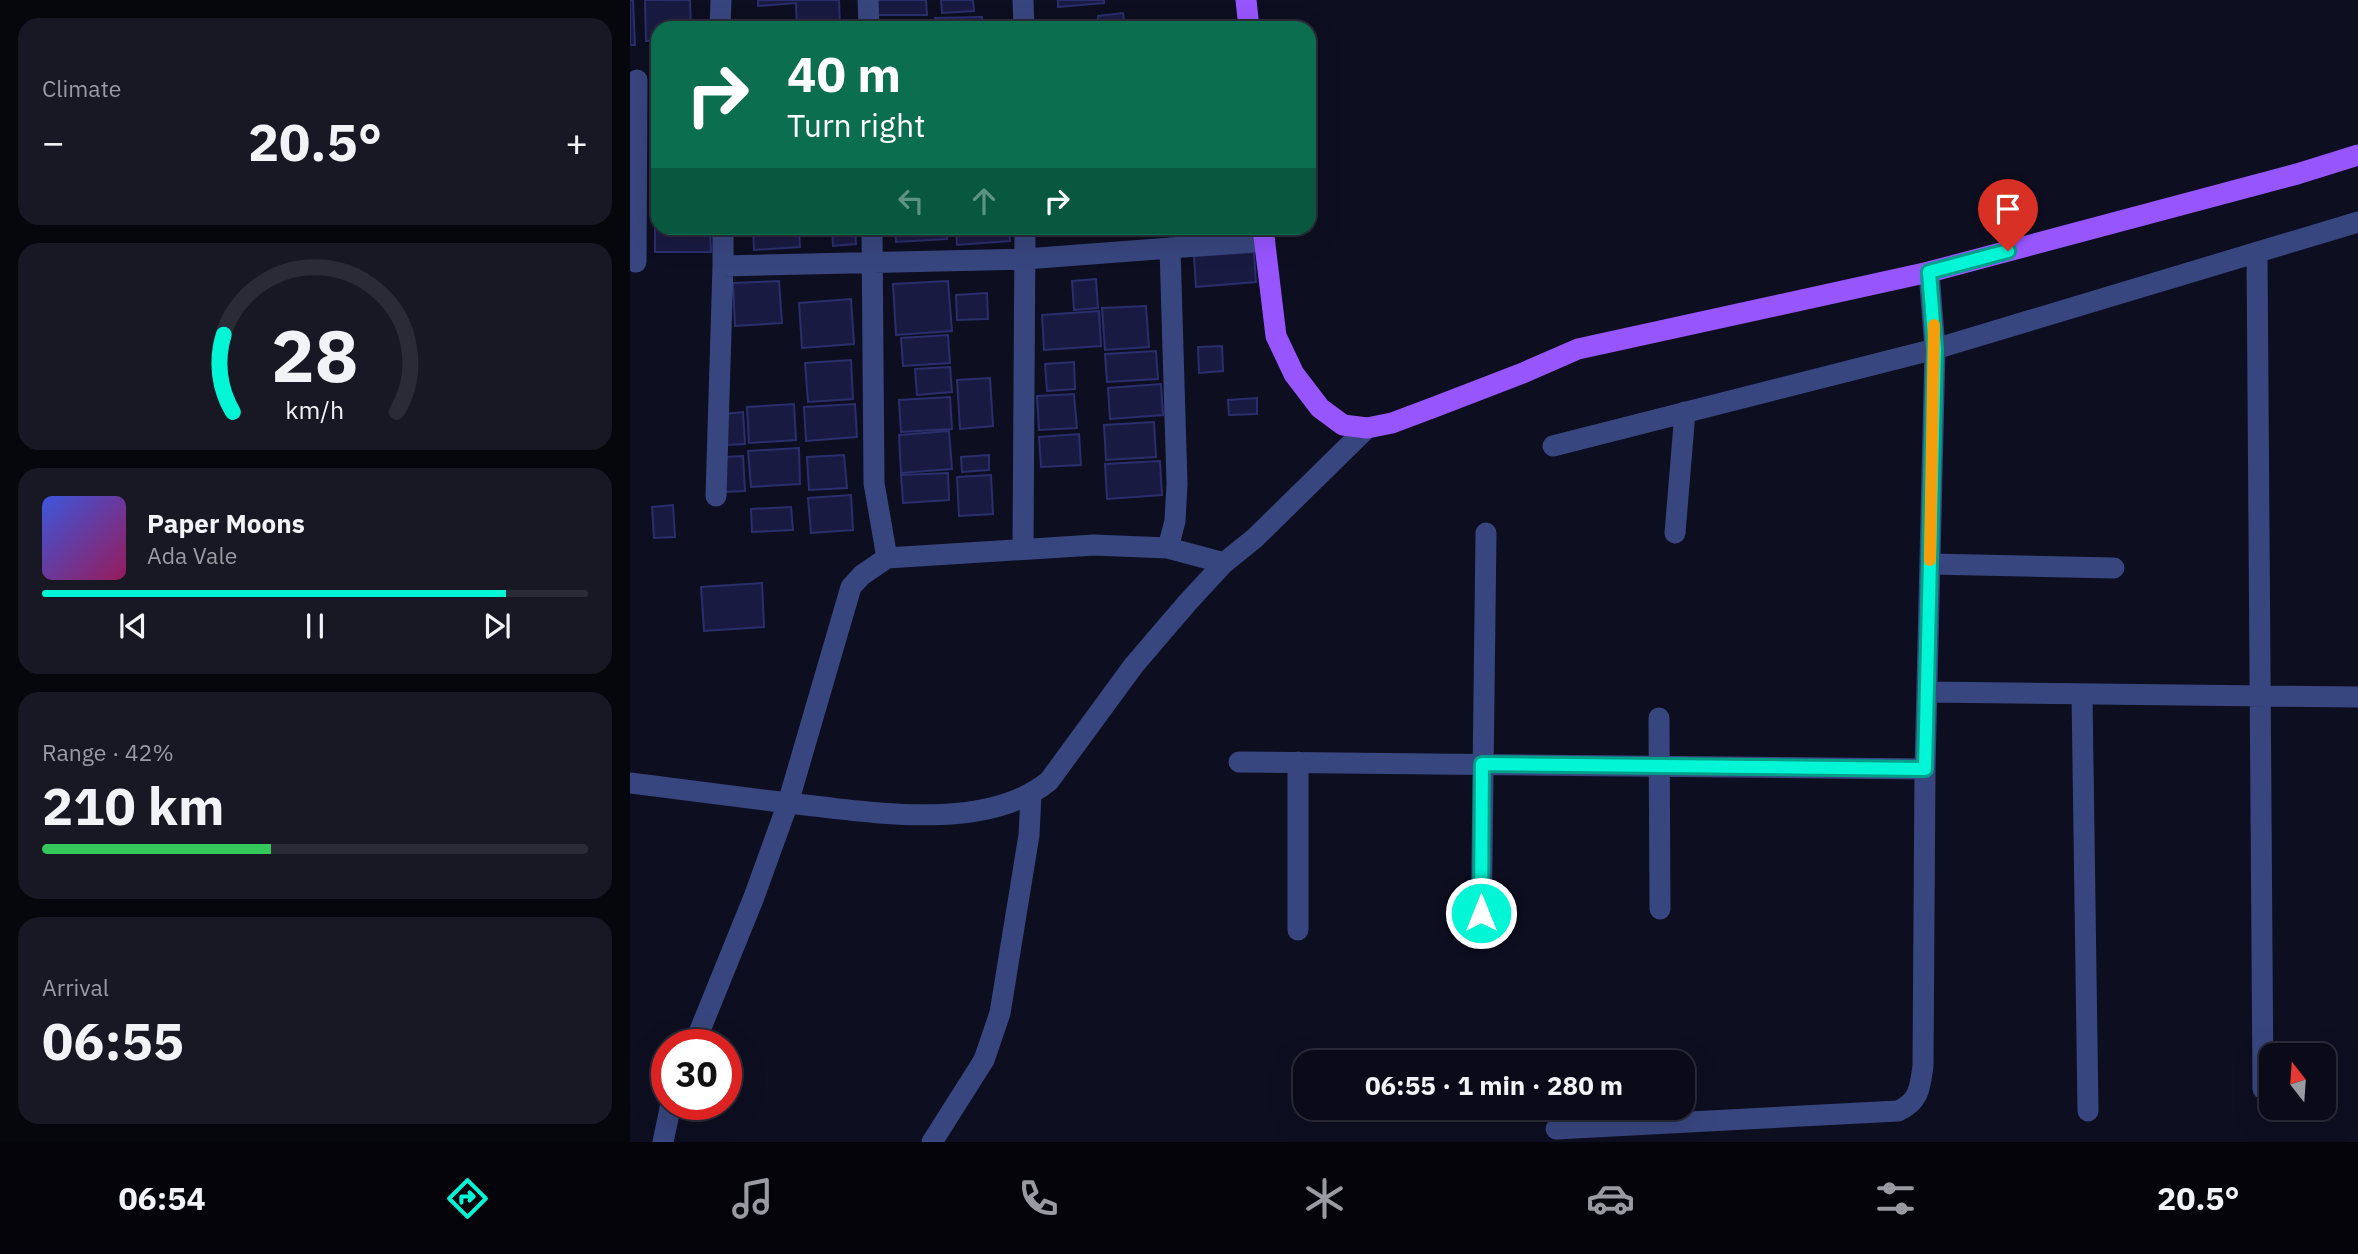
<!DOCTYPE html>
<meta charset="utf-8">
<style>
body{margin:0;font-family:"IBM Plex Sans",sans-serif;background:#181825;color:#f1f3f6;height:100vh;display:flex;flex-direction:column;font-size:26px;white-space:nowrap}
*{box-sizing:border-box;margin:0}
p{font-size:23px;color:#999aa2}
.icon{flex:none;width:38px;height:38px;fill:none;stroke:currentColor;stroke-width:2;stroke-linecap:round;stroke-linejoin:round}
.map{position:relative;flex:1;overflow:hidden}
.side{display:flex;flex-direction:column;gap:18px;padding:18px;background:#06060d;width:630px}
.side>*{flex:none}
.hud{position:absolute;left:21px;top:21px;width:665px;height:214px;border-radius:21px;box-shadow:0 7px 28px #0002,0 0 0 2px #2a2b37;background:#0b6e4f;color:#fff;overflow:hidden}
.needle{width:46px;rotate:343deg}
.controls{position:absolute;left:1629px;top:1043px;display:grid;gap:14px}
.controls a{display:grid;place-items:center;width:77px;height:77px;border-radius:14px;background:#0a0a18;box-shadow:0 7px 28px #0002,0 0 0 2px #2a2b37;font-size:35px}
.speed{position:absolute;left:21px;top:1029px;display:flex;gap:14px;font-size:35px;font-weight:700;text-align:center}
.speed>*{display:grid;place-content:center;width:91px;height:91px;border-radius:50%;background:#0a0a18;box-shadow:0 7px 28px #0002,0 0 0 2px #2a2b37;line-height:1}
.speed .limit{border:10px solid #d22;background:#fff;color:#111}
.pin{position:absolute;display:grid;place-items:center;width:60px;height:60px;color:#fff;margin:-72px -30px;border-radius:50% 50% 50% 0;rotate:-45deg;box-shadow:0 0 7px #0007}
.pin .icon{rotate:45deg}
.me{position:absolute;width:77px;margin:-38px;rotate:0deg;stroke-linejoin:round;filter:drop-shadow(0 0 5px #0008)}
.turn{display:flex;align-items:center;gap:24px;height:147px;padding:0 21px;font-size:32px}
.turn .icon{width:91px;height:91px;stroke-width:2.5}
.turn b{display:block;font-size:49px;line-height:60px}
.lanes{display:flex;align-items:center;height:66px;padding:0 21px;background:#0003;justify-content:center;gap:35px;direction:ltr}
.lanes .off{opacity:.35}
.big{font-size:52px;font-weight:800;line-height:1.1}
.side .card{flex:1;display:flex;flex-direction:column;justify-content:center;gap:10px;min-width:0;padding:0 24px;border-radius:21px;background:#181825}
.side .dial{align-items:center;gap:0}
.dial svg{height:182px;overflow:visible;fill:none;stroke:#2a2b37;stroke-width:7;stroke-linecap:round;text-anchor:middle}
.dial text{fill:#f1f3f6;stroke:none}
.song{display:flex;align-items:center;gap:21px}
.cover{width:84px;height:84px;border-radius:10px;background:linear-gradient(135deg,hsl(230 70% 55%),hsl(330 70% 35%))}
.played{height:7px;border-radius:4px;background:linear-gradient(90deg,#02f6d5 85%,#2a2b37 85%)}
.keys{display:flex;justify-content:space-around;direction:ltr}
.heat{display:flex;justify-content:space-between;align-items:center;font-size:38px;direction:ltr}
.charge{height:10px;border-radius:5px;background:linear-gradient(90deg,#34c759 42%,#2a2b37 0)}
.trip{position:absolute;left:663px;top:1050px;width:402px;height:70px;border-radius:21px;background:#0a0a18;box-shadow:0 7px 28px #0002,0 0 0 2px #2a2b37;font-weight:800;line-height:70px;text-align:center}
.tabs{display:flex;height:112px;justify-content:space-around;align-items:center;background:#04040a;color:#999aa2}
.tabs .icon{width:49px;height:49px}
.tabs .on{color:#02f6d5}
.tabs b{font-size:32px;color:#f1f3f6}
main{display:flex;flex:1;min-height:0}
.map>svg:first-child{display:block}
.building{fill:#191a41;stroke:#2b2e6d;stroke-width:2}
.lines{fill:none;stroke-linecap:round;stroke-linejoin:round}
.minor{stroke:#38467f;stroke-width:21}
.major{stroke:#9755fe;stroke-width:21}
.route-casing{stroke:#01a08a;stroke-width:18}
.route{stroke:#02f6d5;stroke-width:12}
.slow{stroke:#f59e0b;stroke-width:12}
</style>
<main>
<section class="side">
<div class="card"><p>Climate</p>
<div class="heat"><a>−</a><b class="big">20.5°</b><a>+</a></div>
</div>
<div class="card dial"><svg viewBox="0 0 100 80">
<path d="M14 69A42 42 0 1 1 86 69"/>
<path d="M14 69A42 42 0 0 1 10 35" stroke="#02f6d5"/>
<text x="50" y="56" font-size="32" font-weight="700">28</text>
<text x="50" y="72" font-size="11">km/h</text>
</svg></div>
<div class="card">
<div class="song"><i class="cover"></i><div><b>Paper Moons</b><p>Ada Vale</p></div></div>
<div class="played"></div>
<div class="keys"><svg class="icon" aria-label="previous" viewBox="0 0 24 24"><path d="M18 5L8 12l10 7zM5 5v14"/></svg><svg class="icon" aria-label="pause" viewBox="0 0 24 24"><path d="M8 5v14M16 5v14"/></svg><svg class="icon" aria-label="next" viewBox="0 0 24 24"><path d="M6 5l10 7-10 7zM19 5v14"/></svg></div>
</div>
<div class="card"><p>Range · 42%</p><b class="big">210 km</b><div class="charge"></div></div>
<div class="card"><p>Arrival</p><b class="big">06:55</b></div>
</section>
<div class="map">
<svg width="1728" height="1142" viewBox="0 0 1728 1142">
<rect width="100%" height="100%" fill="#0d0e20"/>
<path class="building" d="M0,0h3l2,45h-5z
M15,0h45l1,28h-33v13h-12z
M128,0h81l1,26 -43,2 -1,-25 -38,3z
M246,0h50l1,15h-51z
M311,0h32l1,11 -32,2z
M428,0h46v3l-46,4z
M493,13l2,15h-26l-1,-12z
M352,17v11h-47v-10z
M431,23l1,5h-29l-1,-3z
M20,99h8v38h-8z
M25,173h3v55h52l1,24h-56z
M123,228h46l1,19 -46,3z
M202,228h23l1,16 -23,2z
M265,228h51l1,11 -51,3z
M326,228h53l1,13 -53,4z
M624,252l2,30 -60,5 -2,-31z
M466,279l2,29 -24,2 -2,-29z
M149,281l3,42 -47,3 -2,-43z
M318,281l4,50 -56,4 -3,-51z
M357,293l1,26 -31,1 -1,-25z
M221,299l3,45 -52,4 -3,-45z
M516,306l3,41 -44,3 -3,-42z
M469,311l2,35 -57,4 -2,-35z
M318,335l2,28 -47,3 -2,-28z
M592,346l1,25 -24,2 -1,-26z
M526,351l2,28 -51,3 -2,-28z
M221,360l2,39 -45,3 -3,-39z
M444,362l1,27 -28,2 -2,-27z
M320,367l2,25 -35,3 -2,-26z
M360,378l3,48 -33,3 -3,-49z
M531,384l2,31 -53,4 -2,-31z
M444,394l3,34 -38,2 -2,-34z
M320,397l2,32 -51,3 -2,-32z
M627,398v16l-28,1 -1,-15z
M164,404l2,36 -47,3 -2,-36z
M225,404l2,33 -51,4 -2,-34z
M113,412l2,32 -19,1 -2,-31z
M524,422l2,35 -50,3 -2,-35z
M319,431l3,38 -51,4 -2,-38z
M449,434l2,31 -40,2 -2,-30z
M169,448l1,36 -49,3 -3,-36z
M214,455l3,33 -38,2 -2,-33z
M359,455v15l-27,2 -1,-15z
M113,456l2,35 -20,1 -2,-35z
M530,461l2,34 -55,4 -2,-35z
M318,473l1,27 -46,3 -2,-28z
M361,475l2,39 -34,2 -2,-39z
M221,495l2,35 -42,3 -3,-35z
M43,505l2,32 -21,1 -2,-31z
M161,507l2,23 -41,2 -1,-23z
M132,583l2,44 -60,4 -3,-44z"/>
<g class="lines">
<path class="minor" d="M238,0l1,28
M393,0l1,28
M90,28l1,-28
M93,228v38l302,-7 239,-18
M242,228l2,255 13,75
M1627,252l6,837
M6,262l1,-182
M923,446l382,-97 423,-127
M86,496l7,-230
M1045,533l10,-121
M538,548l7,-27 2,-37 -7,-236
M393,549l2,-321
M1300,564l184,4
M1297,692l431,5
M1452,694l6,417
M1029,718l1,191
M609,762l686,7
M0,783l158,20 63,-216 11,-12 25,-17 207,-13 74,3 56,15
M668,930v-168
M851,938l5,-405
M64,1045l60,-148 34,-94c78,8 196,31 261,-22l85,-116 54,-63 36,-39 31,-25 112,-110
M926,1129l342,-18c21,-9 22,-23 25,-45l2,-297 10,-420 -6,-77
M33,1142l8,-38
M302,1142l52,-82 16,-47 29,-178 2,-40"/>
<path class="major" d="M616,0l3,28
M633,228l13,108 18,38 26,34 23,17 24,3 25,-5 40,-15 91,-35 55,-24 351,-77 368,-98 61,-19"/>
</g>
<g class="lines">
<g class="route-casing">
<path id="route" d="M851,913l1,-149 443,5 10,-420 -6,-77 79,-21"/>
</g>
<use href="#route" class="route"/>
<path class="slow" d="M1300,560l4,-235"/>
</g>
</svg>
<div class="controls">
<a><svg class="needle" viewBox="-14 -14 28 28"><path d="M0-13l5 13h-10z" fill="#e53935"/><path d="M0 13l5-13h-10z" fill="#999aa2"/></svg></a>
</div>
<div class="speed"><div class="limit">30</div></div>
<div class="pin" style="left:1378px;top:251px;background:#d93025"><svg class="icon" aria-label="arrive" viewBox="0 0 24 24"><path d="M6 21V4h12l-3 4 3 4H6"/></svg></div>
<svg class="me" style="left:851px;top:913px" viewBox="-20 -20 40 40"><circle r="17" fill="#02f6d5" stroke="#fff" stroke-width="3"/><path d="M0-11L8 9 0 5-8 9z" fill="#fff"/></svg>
<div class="trip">06:55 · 1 min · 280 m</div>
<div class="hud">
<div class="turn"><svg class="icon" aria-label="right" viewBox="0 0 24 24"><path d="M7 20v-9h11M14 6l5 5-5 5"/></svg><div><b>40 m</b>Turn right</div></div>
<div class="lanes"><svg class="icon off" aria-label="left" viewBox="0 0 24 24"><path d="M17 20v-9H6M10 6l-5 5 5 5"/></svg><svg class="icon off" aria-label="ahead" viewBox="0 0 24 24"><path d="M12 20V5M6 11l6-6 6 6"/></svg><svg class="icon" aria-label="right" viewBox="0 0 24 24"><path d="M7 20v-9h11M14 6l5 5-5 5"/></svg></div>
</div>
</div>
</main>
<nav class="tabs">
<b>06:54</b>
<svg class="icon on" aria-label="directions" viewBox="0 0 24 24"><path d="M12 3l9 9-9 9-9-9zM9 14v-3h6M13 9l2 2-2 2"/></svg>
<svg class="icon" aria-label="music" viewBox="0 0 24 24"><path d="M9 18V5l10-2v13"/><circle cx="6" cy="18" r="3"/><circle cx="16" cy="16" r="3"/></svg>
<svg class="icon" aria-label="phone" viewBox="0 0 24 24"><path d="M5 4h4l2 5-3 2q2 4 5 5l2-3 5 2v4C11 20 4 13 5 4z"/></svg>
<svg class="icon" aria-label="climate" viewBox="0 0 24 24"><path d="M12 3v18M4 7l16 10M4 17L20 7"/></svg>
<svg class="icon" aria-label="car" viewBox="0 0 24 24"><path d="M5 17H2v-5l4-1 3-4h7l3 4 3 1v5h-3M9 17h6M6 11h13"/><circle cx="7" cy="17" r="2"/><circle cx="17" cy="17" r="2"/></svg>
<svg class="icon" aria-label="filters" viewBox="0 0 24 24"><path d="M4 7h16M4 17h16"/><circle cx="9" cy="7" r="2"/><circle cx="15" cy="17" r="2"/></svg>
<b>20.5°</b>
</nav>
